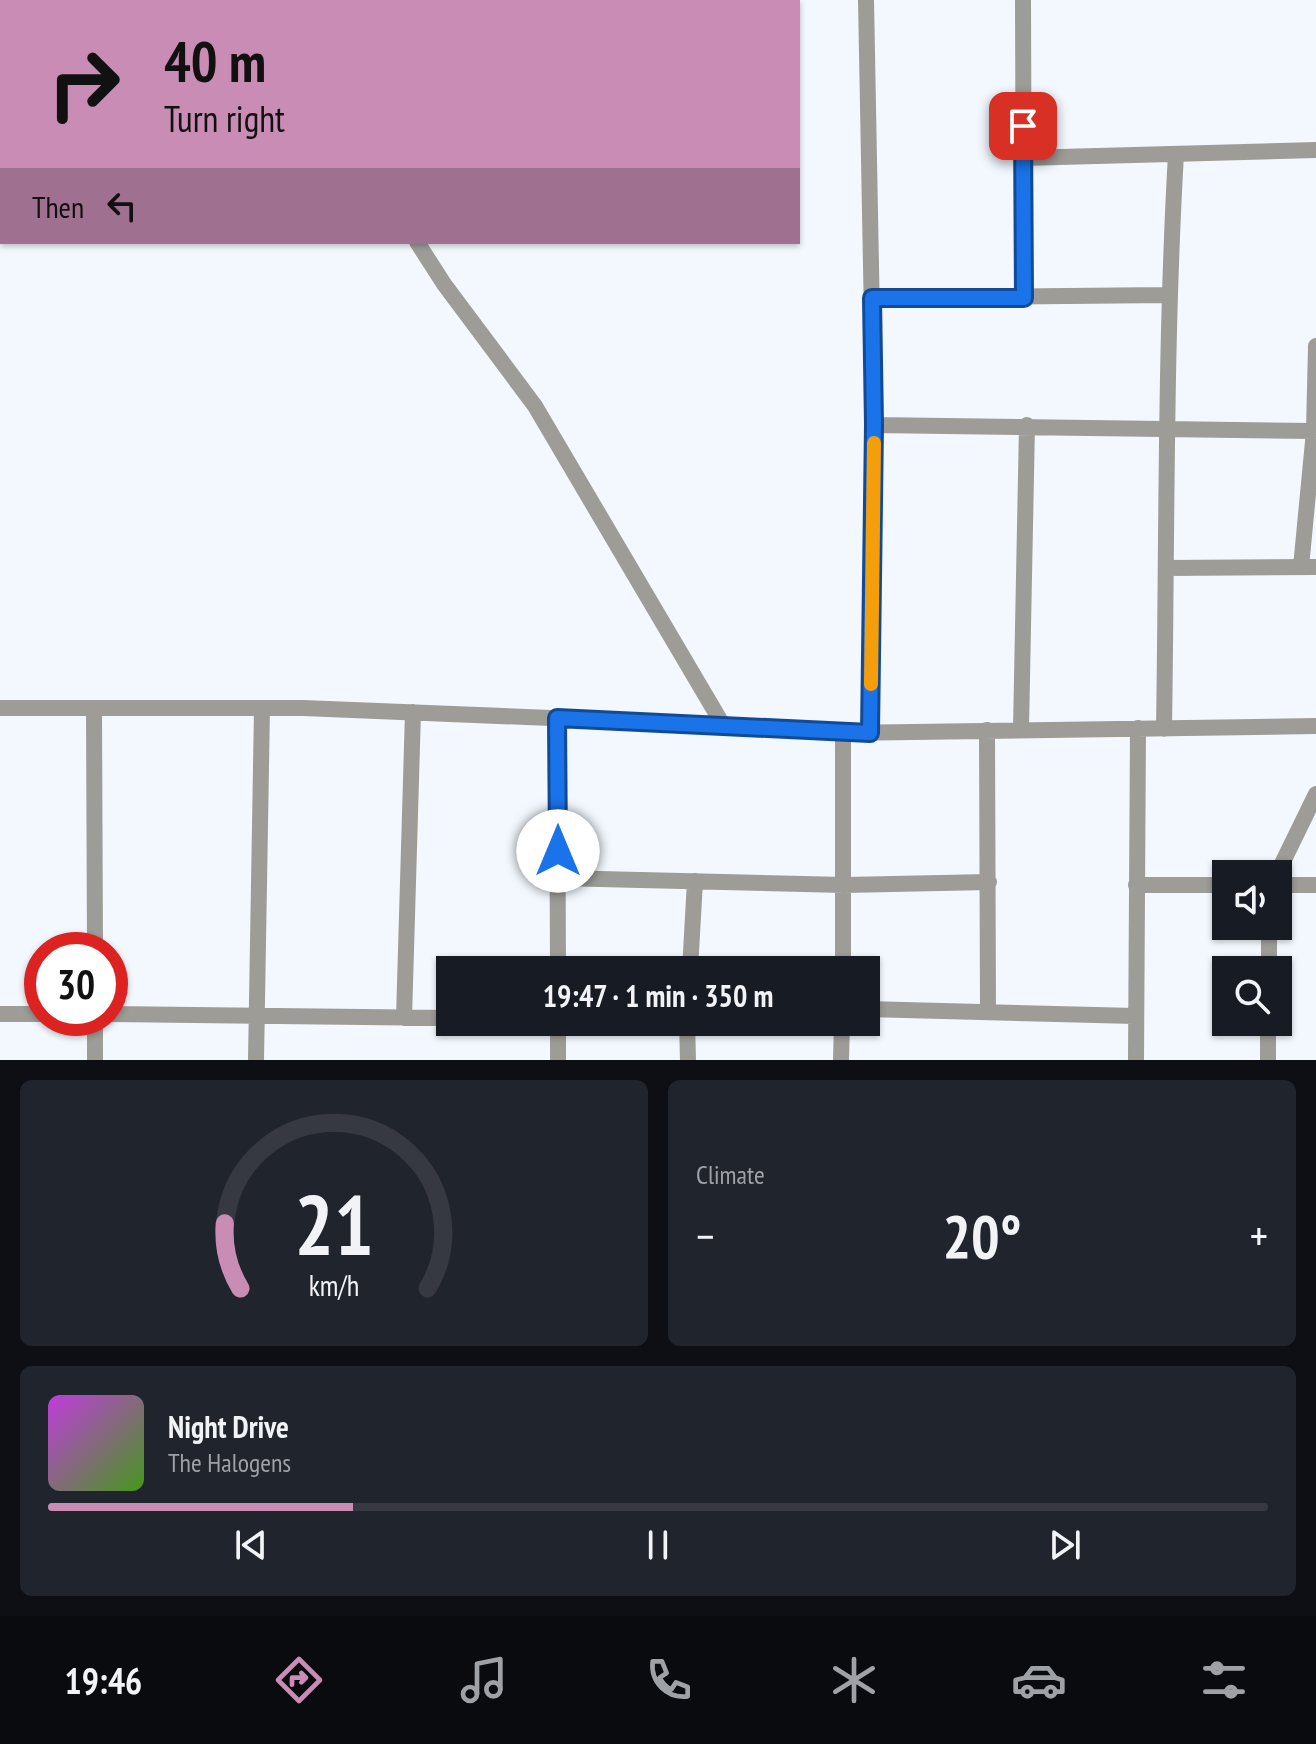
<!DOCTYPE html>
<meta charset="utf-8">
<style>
body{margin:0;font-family:"PT Sans Narrow",sans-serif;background:#20242c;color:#f1f3f6;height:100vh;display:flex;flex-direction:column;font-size:30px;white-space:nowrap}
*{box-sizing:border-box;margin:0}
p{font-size:26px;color:#9ea1a6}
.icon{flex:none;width:44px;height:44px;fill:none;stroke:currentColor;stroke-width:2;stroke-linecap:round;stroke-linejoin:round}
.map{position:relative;height:1060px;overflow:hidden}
.panel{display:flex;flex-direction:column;gap:20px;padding:20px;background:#0d0f14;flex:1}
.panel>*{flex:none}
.top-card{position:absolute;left:0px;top:0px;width:800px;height:244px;box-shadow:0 2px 6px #0004;background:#c98cb4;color:#111;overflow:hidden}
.tools{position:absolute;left:1212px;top:860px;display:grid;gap:16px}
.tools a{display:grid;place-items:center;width:80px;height:80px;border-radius:0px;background:#171b24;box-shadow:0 2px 6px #0004;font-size:40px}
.speed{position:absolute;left:24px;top:932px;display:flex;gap:16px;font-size:40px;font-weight:700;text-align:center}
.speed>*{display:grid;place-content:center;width:104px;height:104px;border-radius:50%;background:#171b24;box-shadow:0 2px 6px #0004;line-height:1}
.speed .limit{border:12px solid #d22;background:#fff;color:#111}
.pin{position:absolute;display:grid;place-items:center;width:68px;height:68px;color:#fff;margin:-34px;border-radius:16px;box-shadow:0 4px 12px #0006}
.me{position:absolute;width:88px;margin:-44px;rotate:0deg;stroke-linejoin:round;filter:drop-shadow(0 0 6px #0008)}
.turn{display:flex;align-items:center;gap:28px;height:168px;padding:0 32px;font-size:36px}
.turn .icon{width:104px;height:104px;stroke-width:2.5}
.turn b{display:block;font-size:56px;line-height:68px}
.then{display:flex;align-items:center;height:76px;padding:0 32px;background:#0003;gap:16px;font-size:30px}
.big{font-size:60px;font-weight:800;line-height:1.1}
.panel .card{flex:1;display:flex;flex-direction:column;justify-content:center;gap:12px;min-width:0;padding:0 28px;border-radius:12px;background:#20242c}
.panel .dial{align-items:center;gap:0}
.dial svg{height:208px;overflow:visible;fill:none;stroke:#363941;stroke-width:7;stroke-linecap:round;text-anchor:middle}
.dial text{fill:#f1f3f6;stroke:none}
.song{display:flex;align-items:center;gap:24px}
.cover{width:96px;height:96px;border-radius:12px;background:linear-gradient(135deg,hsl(290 70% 55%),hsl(100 70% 35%))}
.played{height:8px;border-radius:4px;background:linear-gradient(90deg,#c98cb4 25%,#363941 25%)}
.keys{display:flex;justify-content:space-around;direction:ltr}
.heat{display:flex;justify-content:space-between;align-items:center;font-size:44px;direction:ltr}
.panel .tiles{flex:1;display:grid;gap:20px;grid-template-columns:1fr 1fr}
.card:last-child{grid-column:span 2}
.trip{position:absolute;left:436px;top:956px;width:444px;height:80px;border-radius:0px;background:#171b24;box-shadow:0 2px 6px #0004;font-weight:800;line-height:80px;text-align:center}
.menu{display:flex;height:128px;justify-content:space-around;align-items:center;background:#090b0e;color:#9ea1a6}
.menu .icon{width:56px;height:56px}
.menu .active{color:#c98cb4}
.menu b{font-size:36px;color:#f1f3f6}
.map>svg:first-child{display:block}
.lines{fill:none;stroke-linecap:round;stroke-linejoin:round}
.street{stroke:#9e9c97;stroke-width:16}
.route-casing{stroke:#114b97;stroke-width:20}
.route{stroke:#1a73e8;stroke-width:14}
.slow{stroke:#f59e0b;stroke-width:14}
</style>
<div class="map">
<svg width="1316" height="1060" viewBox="0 0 1316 1060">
<rect width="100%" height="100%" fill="#f2f8fe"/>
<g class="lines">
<path class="street" d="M346,0l1,2
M866,0l8,425 -4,308
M1023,0l1,298
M1023,158l293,-8
M417,242l27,42 91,122 188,319
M872,298l296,-3
M874,425l440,6
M1301,567l13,-136 2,-85
M1166,568l150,-1
M0,708h303l420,17 120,8 473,-7
M94,708l1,242
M557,718l1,252
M1021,729l6,-304
M1164,729c3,-192 1,-384 12,-575
M987,730l1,281
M1277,874l39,-80
M558,878l286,7 145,-3
M1136,885h90
M1278,885h38
M690,970l5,-89
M843,970v-237
M1269,970v-44
M866,1009l269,7
M0,1014h42
M110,1014l340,4
M95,1018v42
M404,1018l9,-306
M687,1022l1,38
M256,1060l6,-352
M558,1060v-38
M841,1060l1,-38
M1136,1060l2,-332
M1268,1060v-38"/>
</g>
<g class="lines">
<g class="route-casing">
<path id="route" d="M558,851l-1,-133 313,15 4,-308 -2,-127h152l-1,-172"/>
</g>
<use href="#route" class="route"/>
<path class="slow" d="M871,684l3,-241"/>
</g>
</svg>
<div class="tools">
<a><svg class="icon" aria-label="sound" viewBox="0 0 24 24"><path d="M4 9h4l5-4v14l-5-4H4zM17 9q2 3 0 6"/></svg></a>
<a><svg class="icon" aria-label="search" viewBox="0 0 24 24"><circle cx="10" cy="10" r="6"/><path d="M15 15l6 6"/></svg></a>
</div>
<div class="speed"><div class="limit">30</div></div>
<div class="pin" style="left:1023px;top:126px;background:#d93025"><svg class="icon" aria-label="arrive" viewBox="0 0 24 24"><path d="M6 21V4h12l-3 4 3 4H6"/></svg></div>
<svg class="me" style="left:558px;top:851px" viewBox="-20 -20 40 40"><circle r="19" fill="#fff"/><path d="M0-13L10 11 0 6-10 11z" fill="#1a73e8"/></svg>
<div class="trip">19:47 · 1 min · 350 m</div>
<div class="top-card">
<div class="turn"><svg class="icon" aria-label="right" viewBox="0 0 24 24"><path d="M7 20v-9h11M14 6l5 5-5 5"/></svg><div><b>40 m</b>Turn right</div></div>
<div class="then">Then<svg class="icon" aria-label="left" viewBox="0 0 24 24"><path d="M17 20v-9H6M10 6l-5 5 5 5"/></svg></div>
</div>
</div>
<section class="panel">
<div class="tiles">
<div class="card dial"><svg viewBox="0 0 100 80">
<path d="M14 69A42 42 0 1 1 86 69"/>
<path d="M14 69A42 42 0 0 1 8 44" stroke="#c98cb4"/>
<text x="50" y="56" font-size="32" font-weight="700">21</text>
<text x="50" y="72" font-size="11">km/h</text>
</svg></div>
<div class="card"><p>Climate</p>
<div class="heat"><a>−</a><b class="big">20°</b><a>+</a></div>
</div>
<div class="card">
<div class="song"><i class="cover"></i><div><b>Night Drive</b><p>The Halogens</p></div></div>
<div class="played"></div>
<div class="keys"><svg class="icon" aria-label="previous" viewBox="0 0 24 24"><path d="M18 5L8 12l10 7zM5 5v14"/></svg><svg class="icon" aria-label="pause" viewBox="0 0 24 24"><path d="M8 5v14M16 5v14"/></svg><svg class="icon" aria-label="next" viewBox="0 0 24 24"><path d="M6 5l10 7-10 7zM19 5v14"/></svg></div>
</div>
</div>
</section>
<nav class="menu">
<b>19:46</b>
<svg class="icon active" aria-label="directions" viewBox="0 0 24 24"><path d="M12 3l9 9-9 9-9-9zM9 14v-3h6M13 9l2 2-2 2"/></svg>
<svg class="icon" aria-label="music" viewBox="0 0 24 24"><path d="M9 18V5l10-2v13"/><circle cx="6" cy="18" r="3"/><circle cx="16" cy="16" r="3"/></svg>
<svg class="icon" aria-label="phone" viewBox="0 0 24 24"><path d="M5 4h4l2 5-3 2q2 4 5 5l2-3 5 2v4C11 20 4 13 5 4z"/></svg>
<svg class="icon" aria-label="climate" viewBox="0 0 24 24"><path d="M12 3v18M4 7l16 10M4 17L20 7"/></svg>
<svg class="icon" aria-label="car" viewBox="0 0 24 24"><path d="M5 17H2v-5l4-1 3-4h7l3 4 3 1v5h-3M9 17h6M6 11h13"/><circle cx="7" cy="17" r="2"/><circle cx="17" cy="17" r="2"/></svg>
<svg class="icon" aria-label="filters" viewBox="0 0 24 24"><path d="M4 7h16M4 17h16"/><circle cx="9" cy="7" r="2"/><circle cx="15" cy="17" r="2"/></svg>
</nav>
